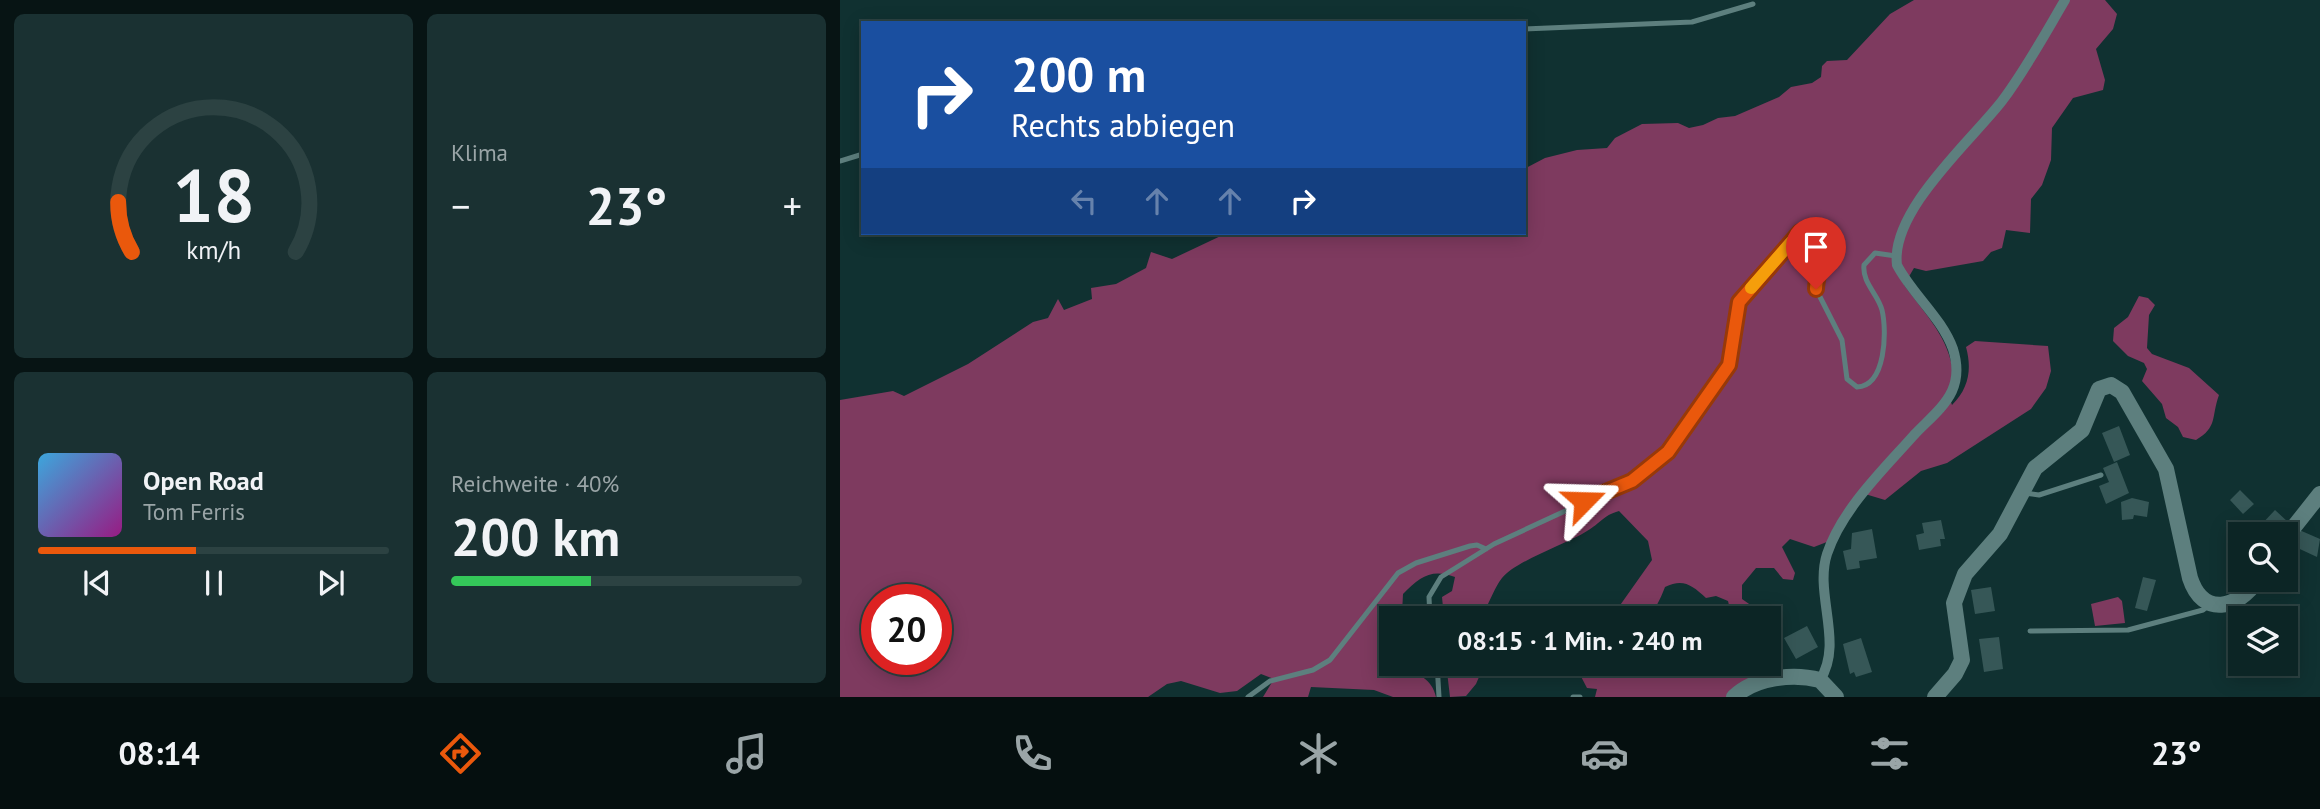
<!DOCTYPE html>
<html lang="de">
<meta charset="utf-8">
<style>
body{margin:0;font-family:"PT Sans",sans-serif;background:#1a3132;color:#f1f3f6;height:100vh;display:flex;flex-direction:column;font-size:26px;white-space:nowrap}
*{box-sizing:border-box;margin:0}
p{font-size:23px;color:#9aa5a7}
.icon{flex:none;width:38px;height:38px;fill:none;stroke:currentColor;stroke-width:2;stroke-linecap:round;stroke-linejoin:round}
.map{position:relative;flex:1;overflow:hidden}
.panel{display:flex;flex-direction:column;gap:14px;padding:14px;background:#071414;width:840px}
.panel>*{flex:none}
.hud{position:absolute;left:21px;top:21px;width:665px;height:214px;border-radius:0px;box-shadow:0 4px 18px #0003,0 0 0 2px #2c4242;background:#1a4fa0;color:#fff;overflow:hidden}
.controls{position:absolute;left:1388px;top:522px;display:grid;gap:14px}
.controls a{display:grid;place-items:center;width:70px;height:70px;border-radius:0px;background:#0c2525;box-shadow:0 4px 18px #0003,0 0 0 2px #2c4242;font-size:35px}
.speed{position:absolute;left:21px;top:584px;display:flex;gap:14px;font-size:35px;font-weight:700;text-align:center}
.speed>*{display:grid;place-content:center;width:91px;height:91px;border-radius:50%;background:#0c2525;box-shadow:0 4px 18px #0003,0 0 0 2px #2c4242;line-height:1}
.speed .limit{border:10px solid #d22;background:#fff;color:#111}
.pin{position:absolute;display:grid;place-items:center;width:60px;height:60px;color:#fff;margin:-72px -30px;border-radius:50% 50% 50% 0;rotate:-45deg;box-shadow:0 0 7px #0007}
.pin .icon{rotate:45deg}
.me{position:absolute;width:77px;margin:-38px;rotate:68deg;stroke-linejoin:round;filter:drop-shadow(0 0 5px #0008)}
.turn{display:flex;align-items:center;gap:24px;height:147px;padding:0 35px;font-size:32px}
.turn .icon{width:91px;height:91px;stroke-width:2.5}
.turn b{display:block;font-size:49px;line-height:60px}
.lanes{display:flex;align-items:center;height:66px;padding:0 35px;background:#0003;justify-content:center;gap:35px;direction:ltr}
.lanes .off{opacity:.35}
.big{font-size:52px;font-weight:700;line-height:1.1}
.panel .tile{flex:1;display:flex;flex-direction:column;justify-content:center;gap:10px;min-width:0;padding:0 24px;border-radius:10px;background:#1a3132}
.panel .dial{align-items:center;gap:0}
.dial svg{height:182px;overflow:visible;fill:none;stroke:#2c4242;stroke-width:7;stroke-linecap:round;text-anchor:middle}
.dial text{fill:#f1f3f6;stroke:none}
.song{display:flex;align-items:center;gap:21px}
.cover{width:84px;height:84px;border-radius:10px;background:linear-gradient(135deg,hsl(200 70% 55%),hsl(310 70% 35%))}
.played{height:7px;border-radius:4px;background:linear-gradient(90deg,#ea580c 45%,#2c4242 45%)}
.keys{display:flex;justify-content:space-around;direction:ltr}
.heat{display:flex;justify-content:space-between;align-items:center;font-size:38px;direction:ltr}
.charge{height:10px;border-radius:5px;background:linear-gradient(90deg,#34c759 40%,#2c4242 0)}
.panel .tiles{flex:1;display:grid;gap:14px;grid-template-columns:repeat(2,1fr)}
.trip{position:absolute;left:539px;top:606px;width:402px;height:70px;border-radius:0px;background:#0c2525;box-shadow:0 4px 18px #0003,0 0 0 2px #2c4242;font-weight:700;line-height:70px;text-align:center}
.tabs{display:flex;height:112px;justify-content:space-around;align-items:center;background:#050f0f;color:#9aa5a7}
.tabs .icon{width:49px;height:49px}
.tabs .active{color:#ea580c}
.tabs b{font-size:32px;color:#f1f3f6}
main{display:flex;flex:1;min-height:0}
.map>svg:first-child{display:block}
.green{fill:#7e3a5f;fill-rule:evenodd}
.building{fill:#365757}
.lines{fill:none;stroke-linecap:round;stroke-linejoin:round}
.lane{stroke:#5d7f7e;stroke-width:5}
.street{stroke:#5d7f7e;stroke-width:10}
.secondary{stroke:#5d7f7e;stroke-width:16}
.route-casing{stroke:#983908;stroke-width:18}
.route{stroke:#ea580c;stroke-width:12}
.slow{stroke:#f59e0b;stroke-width:12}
</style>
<main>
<section class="panel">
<div class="tiles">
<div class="tile dial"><svg viewBox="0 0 100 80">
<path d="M14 69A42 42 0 1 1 86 69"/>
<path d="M14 69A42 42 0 0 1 8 47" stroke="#ea580c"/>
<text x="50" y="56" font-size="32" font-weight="700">18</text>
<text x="50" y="72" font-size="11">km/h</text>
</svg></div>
<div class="tile"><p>Klima</p>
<div class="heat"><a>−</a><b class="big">23°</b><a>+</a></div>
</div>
<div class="tile">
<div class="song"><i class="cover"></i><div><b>Open Road</b><p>Tom Ferris</p></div></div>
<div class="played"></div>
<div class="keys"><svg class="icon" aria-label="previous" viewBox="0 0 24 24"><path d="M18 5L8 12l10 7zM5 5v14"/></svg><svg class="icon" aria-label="pause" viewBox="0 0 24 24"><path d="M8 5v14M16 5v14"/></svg><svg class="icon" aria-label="next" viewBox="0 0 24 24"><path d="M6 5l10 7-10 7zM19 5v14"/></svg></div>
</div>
<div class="tile"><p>Reichweite · 40%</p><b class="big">200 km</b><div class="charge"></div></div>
</div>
</section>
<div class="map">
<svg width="1480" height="697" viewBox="0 0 1480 697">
<rect width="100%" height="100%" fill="#103131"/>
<path class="green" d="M1074,0h191l12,14 -4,15 -17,20 9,31 -2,10 -30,8 -21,30 -1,32 -9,25 -11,14 -1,34 -24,-3 -4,18 -11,4 -8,9 -57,10 -12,-3 -10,17c18,25 42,49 48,81 2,13 -5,27 0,39 17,-17 20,-36 14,-58l9,-6 73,5 3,25 -5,17 -15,21 -84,54 -26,8 -36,29 -20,-6 -33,46 -18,7 -24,-8 -8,8 13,26 -2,7 -10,-1 -9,-11h-18l-14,17v14l10,7 9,-1 6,6 -7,7h-28l-4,-17 -12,-5 -10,2c-14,-13 -23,-20 -41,-11 -14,36 -19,31 -54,31l41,-58 -4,-19 -29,-30c-17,5 -18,12 -32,20 -22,14 -70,29 -85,47 -7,9 -12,23 -18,34v6h-40l-2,-21 10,-6 3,-14c-24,-9 -35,0 -52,17l-1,20 -24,12 3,13 10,11v13h16c11,14 25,15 29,34h-43l-19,-7 -63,-3 -3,10h-45l11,-18 -13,-5 -24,17 -17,2 -39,-12 -14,3 -19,13h-308v-297l53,-9 11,5 64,-32 65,-42 15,-4 10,-19 6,11 28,-11 -1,-11 25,-4 30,-16 5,-16 21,7 55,-26h297v-64l21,-11 32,-8 30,-2 8,-10 27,-14 36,-1 11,5 14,-3 15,-7 17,-2 44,-19 12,-10 21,-4 9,-6 1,-11 5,-5 20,-1 43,-46zM37,600h59v60h-59z
M1299,296l9,2 7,7 -6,10 -2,33 5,6 37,14 30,27c-8,22 -1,32 -23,45l-13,-3 -5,-10 -12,-9 -4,-14 -20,-23 5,-12 -3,-6 -16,-7 -15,-15 1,-13 14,-11z
M1278,597l4,4 3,22 -30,3 -4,-22z
M606,663h39l-9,21 -10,12 -16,1z
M738,663h64l13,9 9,-2 5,8 38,-15h46l10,11 -35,23h-133l2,-8 -10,-1 -11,-21z"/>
<path class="building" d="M1279,426l11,29 -16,7 -12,-29z
M1277,462l12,31 -23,11 -7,-18 10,-4 -6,-14z
M1400,490l14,14 -11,10 -13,-14z
M1292,498l17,4 -2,15 -13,-2 -1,4 -11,1 -1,-18z
M1435,510l14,13 -10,11h-13l-7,-7z
M1101,520l4,19h-5l1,7 -22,4 -3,-15 8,-2 -2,-10z
M1032,529l5,29 -18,3 1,7 -13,2 -4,-19 8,-2 1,-16z
M1457,529l23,10 -3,18 -28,-13z
M1303,577l13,3 -9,31 -12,-3z
M1151,587l4,24 -20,3 -4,-24z
M967,626l11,21 -22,12 -12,-21z
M1159,637l4,32 -19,3 -5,-33z
M1021,638l11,34 -16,5 -2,-5 -4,2 -7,-30z"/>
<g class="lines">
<path class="lane" d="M684,29l168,-7 61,-18
M0,161l23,-7
M1184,493l15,2 62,-20
M590,618l-1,-21 12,-20 53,-33 138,-64 28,-20 57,-74 12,-21 10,-63 66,-73 10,1 8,11 -7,48 26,51 5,39 10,8c29,-1 30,-56 25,-77 -4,-16 -20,-27 -18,-45l11,-12 21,3
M1190,631l98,-1 75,-20 5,-4
M597,663l2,34
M408,697l22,-16 43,-11 17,-10 68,-87 18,-10 54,-17 7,-1 9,4
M733,697h7"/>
<path class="street" d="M980,680c24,-37 -6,-86 7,-126 15,-45 56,-84 87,-119 13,-14 30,-27 38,-44 6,-13 5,-29 1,-42 -11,-31 -41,-55 -56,-84 -7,-54 75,-125 105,-164 24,-32 43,-67 63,-101"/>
<path class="secondary" d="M1446,537l34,-43
M894,697c21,-20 59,-24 86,-17l16,17
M1095,697l20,-23 7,-14 -8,-57 11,-29 35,-40 35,-66 47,-38 17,-41 12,-4 11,7 44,77 24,109c13,40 48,31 68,1"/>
</g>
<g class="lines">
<g class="route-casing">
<path id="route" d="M744,501l48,-20 36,-29 61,-87 10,-63 61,-70 10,-4c24,7 6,43 6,61"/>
</g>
<use href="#route" class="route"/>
<path class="slow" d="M911,288l49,-56 13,-3"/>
</g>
</svg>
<div class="controls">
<a><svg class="icon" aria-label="search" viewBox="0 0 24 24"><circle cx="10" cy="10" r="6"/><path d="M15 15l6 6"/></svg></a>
<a><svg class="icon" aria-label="layers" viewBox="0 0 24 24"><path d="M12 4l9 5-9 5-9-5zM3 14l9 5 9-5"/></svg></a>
</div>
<div class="speed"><div class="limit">20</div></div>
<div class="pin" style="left:976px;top:289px;background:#d93025"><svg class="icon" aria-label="arrive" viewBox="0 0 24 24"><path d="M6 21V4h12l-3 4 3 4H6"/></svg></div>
<svg class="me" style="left:744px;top:501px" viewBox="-20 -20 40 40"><path d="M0-17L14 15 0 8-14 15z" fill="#ea580c" stroke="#fff" stroke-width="4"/></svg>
<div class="trip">08:15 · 1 Min. · 240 m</div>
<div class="hud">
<div class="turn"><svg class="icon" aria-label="right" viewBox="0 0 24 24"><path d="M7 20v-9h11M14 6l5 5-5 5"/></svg><div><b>200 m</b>Rechts abbiegen</div></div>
<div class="lanes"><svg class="icon off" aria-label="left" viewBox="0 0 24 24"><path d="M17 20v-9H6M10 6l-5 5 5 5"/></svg><svg class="icon off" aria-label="ahead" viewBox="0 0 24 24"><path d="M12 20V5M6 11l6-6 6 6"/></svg><svg class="icon off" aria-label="ahead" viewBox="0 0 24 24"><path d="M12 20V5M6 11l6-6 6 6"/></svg><svg class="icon" aria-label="right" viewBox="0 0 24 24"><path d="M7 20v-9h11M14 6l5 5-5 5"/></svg></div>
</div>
</div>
</main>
<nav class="tabs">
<b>08:14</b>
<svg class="icon active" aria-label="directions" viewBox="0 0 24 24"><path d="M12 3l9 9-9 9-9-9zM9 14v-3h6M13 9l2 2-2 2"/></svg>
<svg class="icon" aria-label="music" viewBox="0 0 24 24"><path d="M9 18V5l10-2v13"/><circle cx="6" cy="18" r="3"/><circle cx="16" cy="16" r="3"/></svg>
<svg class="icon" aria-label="phone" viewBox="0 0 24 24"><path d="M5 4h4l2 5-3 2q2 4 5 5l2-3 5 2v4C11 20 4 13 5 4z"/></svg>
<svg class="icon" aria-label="climate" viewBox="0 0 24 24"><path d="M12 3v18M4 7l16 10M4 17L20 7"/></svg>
<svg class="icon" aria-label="car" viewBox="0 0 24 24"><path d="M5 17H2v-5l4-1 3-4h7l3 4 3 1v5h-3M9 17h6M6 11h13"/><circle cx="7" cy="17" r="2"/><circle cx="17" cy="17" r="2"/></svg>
<svg class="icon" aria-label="filters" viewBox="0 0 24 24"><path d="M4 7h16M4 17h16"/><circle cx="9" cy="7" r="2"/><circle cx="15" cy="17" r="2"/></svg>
<b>23°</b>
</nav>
